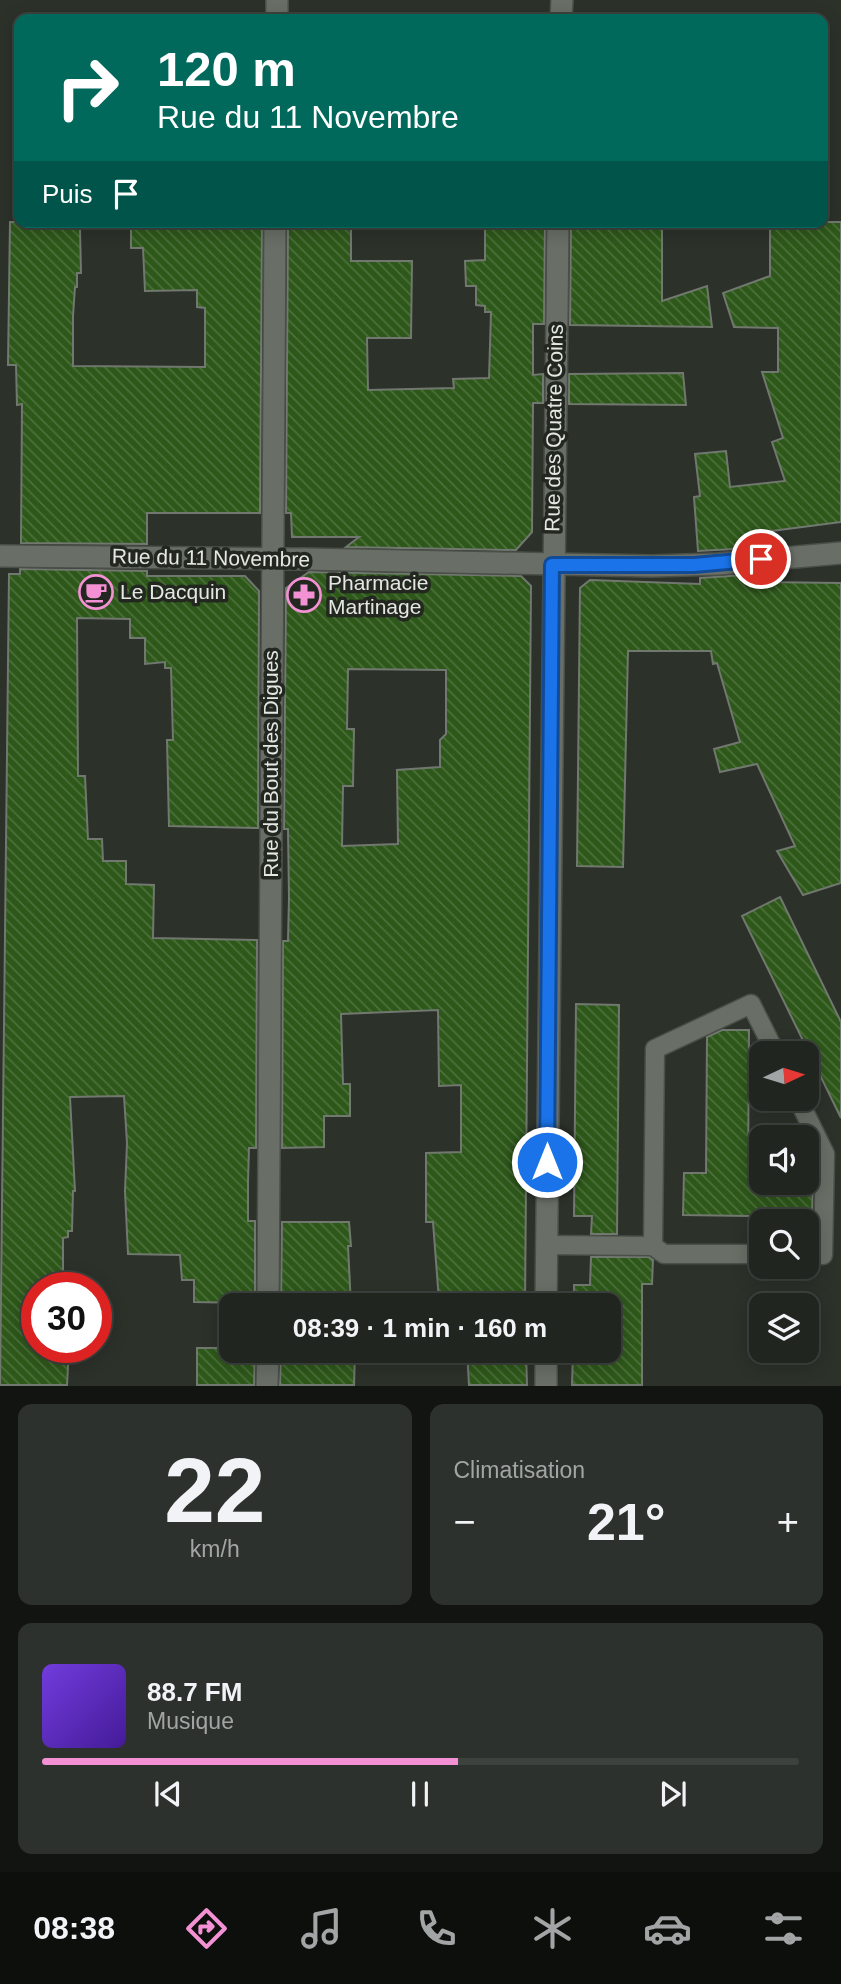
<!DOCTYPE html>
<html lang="fr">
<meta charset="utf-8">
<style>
body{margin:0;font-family:Arial,sans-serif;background:#2d312d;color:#f1f3f6;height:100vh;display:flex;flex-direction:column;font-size:26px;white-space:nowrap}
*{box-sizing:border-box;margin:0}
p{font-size:23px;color:#a2a5a5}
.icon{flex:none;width:38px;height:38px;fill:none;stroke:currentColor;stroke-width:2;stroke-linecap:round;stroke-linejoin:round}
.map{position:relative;height:1386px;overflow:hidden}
.details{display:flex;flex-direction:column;gap:18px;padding:18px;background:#121412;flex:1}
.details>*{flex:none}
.guide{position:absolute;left:14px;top:14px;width:814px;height:214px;border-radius:14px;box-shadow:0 4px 18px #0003,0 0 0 2px #3e423e;background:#00695c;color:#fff;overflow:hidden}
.needle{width:46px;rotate:86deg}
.tools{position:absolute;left:749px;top:1041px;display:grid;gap:14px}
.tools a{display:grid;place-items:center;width:70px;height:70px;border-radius:14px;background:#212520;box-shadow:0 4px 18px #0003,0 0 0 2px #3e423e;font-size:35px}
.speed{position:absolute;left:21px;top:1272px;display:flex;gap:14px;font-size:35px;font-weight:700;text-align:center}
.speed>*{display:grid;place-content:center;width:91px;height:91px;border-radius:50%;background:#212520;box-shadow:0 4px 18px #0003,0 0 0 2px #3e423e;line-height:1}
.speed .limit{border:10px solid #d22;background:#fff;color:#111}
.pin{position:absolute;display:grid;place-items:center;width:60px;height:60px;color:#fff;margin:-30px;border:4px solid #fff;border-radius:50%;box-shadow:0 2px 7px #0007}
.me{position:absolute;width:77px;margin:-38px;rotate:0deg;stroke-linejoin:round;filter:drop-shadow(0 0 5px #0008)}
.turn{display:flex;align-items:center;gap:24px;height:147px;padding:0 28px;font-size:32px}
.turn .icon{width:91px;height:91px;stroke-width:2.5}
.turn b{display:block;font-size:49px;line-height:60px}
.then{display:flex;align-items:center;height:66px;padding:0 28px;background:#0003;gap:14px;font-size:26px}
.big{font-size:52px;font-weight:600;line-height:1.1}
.details .tile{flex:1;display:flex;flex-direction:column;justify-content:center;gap:10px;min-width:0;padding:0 24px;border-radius:14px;background:#2d312d}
.details .dial{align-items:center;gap:0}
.dial b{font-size:91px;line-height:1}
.song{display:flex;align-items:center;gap:21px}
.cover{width:84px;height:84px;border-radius:10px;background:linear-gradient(135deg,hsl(260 70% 55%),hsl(260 70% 35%))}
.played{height:7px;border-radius:4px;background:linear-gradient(90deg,#f491d4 55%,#3e423e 55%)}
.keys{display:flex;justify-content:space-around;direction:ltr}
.heat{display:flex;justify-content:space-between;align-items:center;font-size:38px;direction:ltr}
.details .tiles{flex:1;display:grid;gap:18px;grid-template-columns:1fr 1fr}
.tile:last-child{grid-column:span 2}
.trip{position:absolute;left:219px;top:1293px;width:402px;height:70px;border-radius:14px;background:#212520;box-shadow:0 4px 18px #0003,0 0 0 2px #3e423e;font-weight:600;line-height:70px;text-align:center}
.tabs{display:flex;height:112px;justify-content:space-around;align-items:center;background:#0d0f0d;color:#a2a5a5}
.tabs .icon{width:49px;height:49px}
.tabs .selected{color:#f491d4}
.tabs b{font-size:32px;color:#f1f3f6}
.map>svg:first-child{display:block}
.building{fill:url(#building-back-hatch);stroke:#71786f;stroke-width:2;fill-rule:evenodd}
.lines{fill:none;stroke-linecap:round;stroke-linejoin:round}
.lane-casing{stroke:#4a4f48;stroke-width:21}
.street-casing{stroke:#4a4f48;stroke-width:24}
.lane{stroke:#696f67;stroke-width:18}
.street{stroke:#696f67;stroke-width:21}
.route-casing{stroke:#114b97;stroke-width:18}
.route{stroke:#1a73e8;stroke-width:12}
.labels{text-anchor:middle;stroke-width:7;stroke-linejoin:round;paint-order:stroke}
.street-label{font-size:21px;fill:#e4e7e2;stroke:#222720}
.poi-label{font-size:21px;fill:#e4e7e2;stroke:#222720;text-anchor:start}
</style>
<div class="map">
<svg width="841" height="1386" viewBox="0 0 841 1386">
<defs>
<pattern id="building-back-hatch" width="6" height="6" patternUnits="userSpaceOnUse" patternTransform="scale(1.75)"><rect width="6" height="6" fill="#2e581a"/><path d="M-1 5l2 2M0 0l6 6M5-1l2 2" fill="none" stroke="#4c703b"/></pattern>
</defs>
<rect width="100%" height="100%" fill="#2c312a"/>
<path class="building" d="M10,222h45v6l25,1 1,44h-4v14h-2l-2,29v50l132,1v-59l-8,-1v-17l-52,1 -2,-43h-12v-26h131l-2,291h-113v31l-126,-1 1,-139 -5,1 -1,-40h-8z
M288,222h63v39h61l-1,77h-44l1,52 86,-2 -1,-9 36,-1 2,-66h-6v-6l-9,-1v-19h-10l-1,-25 20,-1v-38h60l-1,102h-11v51l10,-1v29h-10l-1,129 -16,18 -170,-3 13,-10h-67l-1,-24h-5z
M571,222h91v79l45,-15 5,41 -142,-2z
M770,222h71v300l-93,12 4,14 -54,3 -4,-54 6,-1 -5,-42 31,-3 4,36 55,-6 -13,-39 11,-4 -21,-66h16v-44l-44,-1 -11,-34 47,-17z
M683,373l3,32 -117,-1v-30z
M20,569l127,2v5h98l14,15 -1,237 -89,-2 -2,-86h6l-2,-72h-6v-6l-20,2v-26h-15v-19l-53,-1 1,158h7l3,63h14l1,22h23v23l28,1 -1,53 104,2 -1,208h-7l-1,33v40h7v85h-8v-3l-53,-1v-22h-12l-2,-25 -52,-1 -3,-63 2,-48 -3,-47 -54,1 5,94h-2l-1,40h-4v6l-5,1v50h-26v60h32l-2,37h-67l9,-811h11z
M309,572l212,4 10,10 -6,720h-84v-5h-2l-6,-79h-7v-69l35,-1v-67l-22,1 -1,-76 -97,4 2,70h7v32h-26v31l-42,1 1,-207h5l1,-43 -1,-69h-4l2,-241zM348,669l98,1v64l-6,6v27l-43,3 1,74 -56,2 1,-60h10l1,-57h-7z
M759,574l2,8 80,1v300l-38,12 -26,-44 18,-5 -38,-82 -37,8 -6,-23 26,-7 -23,-79 -4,1 -2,-13h-83l-5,216 -46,-1 3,-278 10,-8 110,4v-6z
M780,897l61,125v96l-99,-202z
M576,1004l43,1 -2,229h-26l1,-18h-18z
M722,1030h27l-1,144h13v9h46v-8h6l-1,42 -129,-2 1,-42h22l1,-136z
M282,1222h67l2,24h-3l3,60h-70z
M591,1257h58l4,3 -1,24h-10v101h-70l1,-34h36v-45h-35v-21h16z
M197,1348h34v3h24l-1,34h-57z
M281,1351h70v2h4l-1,32h-74z
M467,1351h59l1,34h-58z"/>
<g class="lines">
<g class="lane-casing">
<path id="lane" d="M798,1099l27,55 -2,101h-16
M546,1245l107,1
M761,1254h-97l-11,-8 2,-197 96,-45 25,50"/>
</g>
<g class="street-casing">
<path id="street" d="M277,19v-19
M561,19l1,-19
M0,556l305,3 347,7 66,-2 123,-11
M268,1306l7,-1084
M546,1306l12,-1084
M267,1386l1,-35
M546,1386v-35"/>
</g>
<use href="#lane" class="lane"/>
<use href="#street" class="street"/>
</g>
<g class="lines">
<g class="route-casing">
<path id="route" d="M547,1162l5,-597h142l67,-6"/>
</g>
<use href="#route" class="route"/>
</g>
<defs>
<g id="cafe-ring" transform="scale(1.75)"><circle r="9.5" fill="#222720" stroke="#f491d4" stroke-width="1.5"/><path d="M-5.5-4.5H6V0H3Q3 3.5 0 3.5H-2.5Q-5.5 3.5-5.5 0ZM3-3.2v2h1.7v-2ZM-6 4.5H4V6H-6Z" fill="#f491d4"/></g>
<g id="pharmacy-ring" transform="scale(1.75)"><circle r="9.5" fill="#222720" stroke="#f491d4" stroke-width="1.5"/><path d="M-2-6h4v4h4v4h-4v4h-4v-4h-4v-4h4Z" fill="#f491d4"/></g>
</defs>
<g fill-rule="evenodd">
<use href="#cafe-ring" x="96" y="592"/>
<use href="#pharmacy-ring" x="304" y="595"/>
</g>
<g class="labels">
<g class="street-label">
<text transform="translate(554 428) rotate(-89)" y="7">Rue des Quatre Coins</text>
<text transform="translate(211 558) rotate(1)" y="7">Rue du 11 Novembre</text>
<text transform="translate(271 764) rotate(-90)" y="7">Rue du Bout des Digues</text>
</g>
<g class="poi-label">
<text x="328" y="590">Pharmacie<tspan x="328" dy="24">Martinage</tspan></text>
<text x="120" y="599">Le Dacquin</text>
</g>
</g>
</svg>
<div class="tools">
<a><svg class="needle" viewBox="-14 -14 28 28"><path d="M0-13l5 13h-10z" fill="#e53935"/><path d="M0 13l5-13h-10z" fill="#a2a5a5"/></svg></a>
<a><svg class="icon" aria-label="sound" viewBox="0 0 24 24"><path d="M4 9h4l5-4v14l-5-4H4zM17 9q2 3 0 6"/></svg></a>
<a><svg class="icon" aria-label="search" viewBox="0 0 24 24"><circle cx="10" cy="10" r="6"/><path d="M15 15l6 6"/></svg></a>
<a><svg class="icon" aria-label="layers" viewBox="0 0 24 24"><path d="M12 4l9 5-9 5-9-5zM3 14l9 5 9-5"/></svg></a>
</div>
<div class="speed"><div class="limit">30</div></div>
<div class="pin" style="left:761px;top:559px;background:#d93025"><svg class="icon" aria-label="arrive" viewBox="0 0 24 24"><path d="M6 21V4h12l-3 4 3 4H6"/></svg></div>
<svg class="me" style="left:547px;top:1162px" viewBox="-20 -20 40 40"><circle r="17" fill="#1a73e8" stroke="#fff" stroke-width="3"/><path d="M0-11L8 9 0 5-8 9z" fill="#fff"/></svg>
<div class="trip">08:39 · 1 min · 160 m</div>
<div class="guide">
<div class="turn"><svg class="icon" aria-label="right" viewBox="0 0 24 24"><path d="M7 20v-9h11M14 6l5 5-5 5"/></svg><div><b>120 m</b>Rue du 11 Novembre</div></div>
<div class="then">Puis<svg class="icon" aria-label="arrive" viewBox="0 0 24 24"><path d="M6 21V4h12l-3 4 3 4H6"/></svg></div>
</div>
</div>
<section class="details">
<div class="tiles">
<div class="tile dial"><b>22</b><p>km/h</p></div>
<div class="tile"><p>Climatisation</p>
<div class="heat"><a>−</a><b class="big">21°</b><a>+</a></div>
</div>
<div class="tile">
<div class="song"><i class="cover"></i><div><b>88.7 FM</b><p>Musique</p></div></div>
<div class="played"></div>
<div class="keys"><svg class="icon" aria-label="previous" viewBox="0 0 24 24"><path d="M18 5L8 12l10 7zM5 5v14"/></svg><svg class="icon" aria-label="pause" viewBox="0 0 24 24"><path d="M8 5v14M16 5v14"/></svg><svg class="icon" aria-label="next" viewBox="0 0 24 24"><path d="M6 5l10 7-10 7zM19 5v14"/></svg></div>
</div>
</div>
</section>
<nav class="tabs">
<b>08:38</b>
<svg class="icon selected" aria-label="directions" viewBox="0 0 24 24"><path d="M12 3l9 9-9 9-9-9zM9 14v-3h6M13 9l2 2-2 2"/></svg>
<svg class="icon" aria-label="music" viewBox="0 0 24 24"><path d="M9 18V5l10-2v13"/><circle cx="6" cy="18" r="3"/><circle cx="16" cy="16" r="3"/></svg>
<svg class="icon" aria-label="phone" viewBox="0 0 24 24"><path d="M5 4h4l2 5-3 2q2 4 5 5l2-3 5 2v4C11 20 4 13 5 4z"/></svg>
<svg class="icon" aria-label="climate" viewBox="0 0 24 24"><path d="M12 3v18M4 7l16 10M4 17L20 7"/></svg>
<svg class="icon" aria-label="car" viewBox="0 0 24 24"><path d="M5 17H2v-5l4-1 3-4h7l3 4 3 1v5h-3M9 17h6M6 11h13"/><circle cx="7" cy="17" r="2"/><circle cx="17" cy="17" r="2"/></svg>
<svg class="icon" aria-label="filters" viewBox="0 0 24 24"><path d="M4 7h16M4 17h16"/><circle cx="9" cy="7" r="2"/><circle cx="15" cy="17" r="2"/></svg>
</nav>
